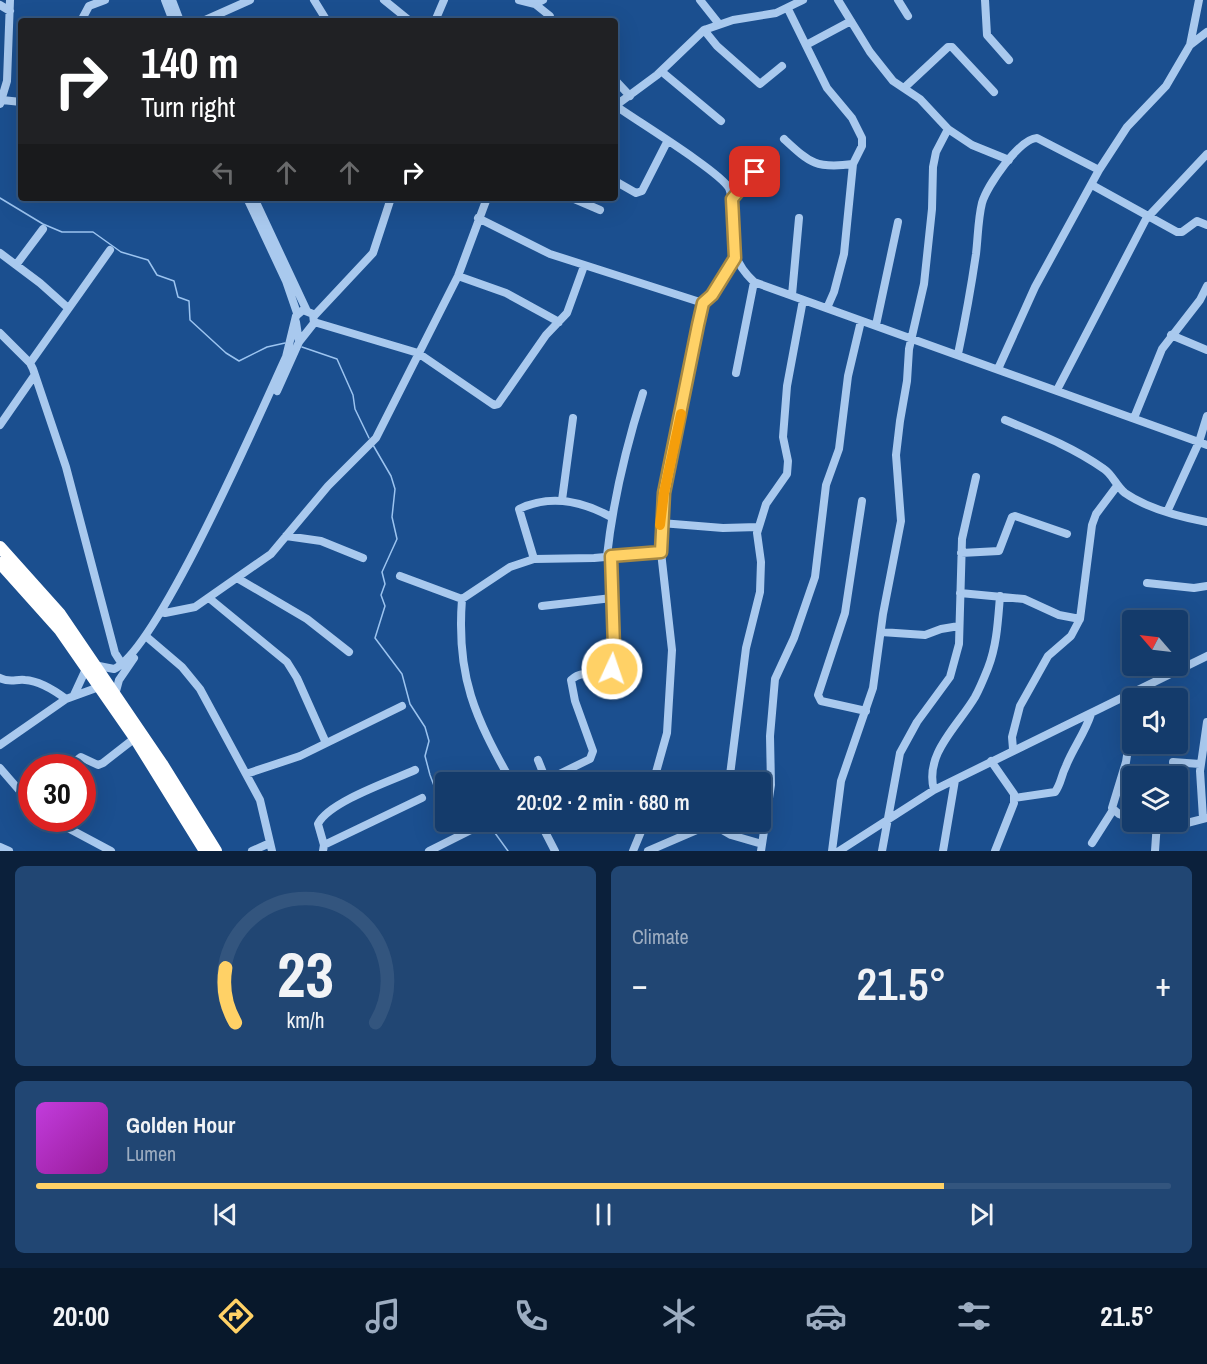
<!DOCTYPE html>
<meta charset="utf-8">
<style>
body{margin:0;font-family:"Archivo Narrow",sans-serif;background:#214673;color:#f1f3f6;height:100vh;display:flex;flex-direction:column;font-size:22px;white-space:nowrap}
*{box-sizing:border-box;margin:0}
p{font-size:20px;color:#9dadc1}
.icon{flex:none;width:33px;height:33px;fill:none;stroke:currentColor;stroke-width:2;stroke-linecap:round;stroke-linejoin:round}
.map{position:relative;height:851px;overflow:hidden}
.details{display:flex;flex-direction:column;gap:15px;padding:15px;background:#0b203b;flex:1}
.details>*{flex:none}
.banner{position:absolute;left:18px;top:18px;width:600px;height:183px;border-radius:6px;box-shadow:0 6px 24px #0002,0 0 0 2px #33557e;background:#202124;color:#fff;overflow:hidden}
.needle{width:39px;rotate:298deg}
.fabs{position:absolute;left:1122px;top:610px;display:grid;gap:12px}
.fabs a{display:grid;place-items:center;width:66px;height:66px;border-radius:6px;background:#143b6b;box-shadow:0 6px 24px #0002,0 0 0 2px #33557e;font-size:30px}
.speed{position:absolute;left:18px;top:754px;display:flex;gap:12px;font-size:30px;font-weight:700;text-align:center}
.speed>*{display:grid;place-content:center;width:78px;height:78px;border-radius:50%;background:#143b6b;box-shadow:0 6px 24px #0002,0 0 0 2px #33557e;line-height:1}
.speed .limit{border:9px solid #d22;background:#fff;color:#111}
.pin{position:absolute;display:grid;place-items:center;width:51px;height:51px;color:#fff;margin:-26px;border-radius:12px;box-shadow:0 3px 9px #0006}
.me{position:absolute;width:66px;margin:-33px;rotate:3deg;stroke-linejoin:round;filter:drop-shadow(0 0 4px #0008)}
.turn{display:flex;align-items:center;gap:21px;height:126px;padding:0 24px;font-size:27px}
.turn .icon{width:78px;height:78px;stroke-width:2.5}
.turn b{display:block;font-size:42px;line-height:51px}
.lanes{display:flex;align-items:center;height:57px;padding:0 24px;background:#0003;justify-content:center;gap:30px;direction:ltr}
.lanes .off{opacity:.35}
.big{font-size:45px;font-weight:600;line-height:1.1}
.details .widget{flex:1;display:flex;flex-direction:column;justify-content:center;gap:9px;min-width:0;padding:0 21px;border-radius:9px;background:#214673}
.details .dial{align-items:center;gap:0}
.dial svg{height:156px;overflow:visible;fill:none;stroke:#33557e;stroke-width:7;stroke-linecap:round;text-anchor:middle}
.dial text{fill:#f1f3f6;stroke:none}
.song{display:flex;align-items:center;gap:18px}
.cover{width:72px;height:72px;border-radius:9px;background:linear-gradient(135deg,hsl(290 70% 55%),hsl(300 70% 35%))}
.played{height:6px;border-radius:3px;background:linear-gradient(90deg,#ffd166 80%,#33557e 80%)}
.keys{display:flex;justify-content:space-around;direction:ltr}
.heat{display:flex;justify-content:space-between;align-items:center;font-size:33px;direction:ltr}
.details .tiles{flex:1;display:grid;gap:15px;grid-template-columns:1fr 1fr}
.widget:last-child{grid-column:span 2}
.trip{position:absolute;left:435px;top:772px;width:336px;height:60px;border-radius:6px;background:#143b6b;box-shadow:0 6px 24px #0002,0 0 0 2px #33557e;font-weight:600;line-height:60px;text-align:center}
.tabs{display:flex;height:96px;justify-content:space-around;align-items:center;background:#08182b;color:#9dadc1}
.tabs .icon{width:42px;height:42px}
.tabs .on{color:#ffd166}
.tabs b{font-size:27px;color:#f1f3f6}
.map>svg:first-child{display:block}
.lines{fill:none;stroke-linecap:round;stroke-linejoin:round}
.stream{stroke:#9cc4f0;stroke-width:1.5}
.minor{stroke:#a9c9ee;stroke-width:8}
.highway{stroke:#fff;stroke-width:12}
.route-casing{stroke:#a68842;stroke-width:15}
.route{stroke:#ffd166;stroke-width:10}
.slow{stroke:#f59e0b;stroke-width:10}
</style>
<div class="map">
<svg width="1207" height="851" viewBox="0 0 1207 851">
<rect width="100%" height="100%" fill="#1b4f8f"/>
<g class="lines">
<path class="stream" d="M0,198l43,26 19,8h31l28,20 27,8 9,15 17,6 4,16 11,4 1,19 36,33 13,8 28,-14 18,-4
M302,347l35,12 16,36 2,14 14,29
M373,445l18,31 4,13 -3,28 5,22 -15,33 3,12 -4,11 4,11 -10,32 27,36 8,30 15,23 4,14 -4,15 5,19 6,16 10,9
M487,822l21,29"/>
<path class="minor" d="M165,0l8,21
M172,0l8,21
M314,0l13,21
M384,0l26,21
M519,0l16,4 8,-4
M700,0l19,24
M838,0l32,52 23,29 27,18 28,30 24,16 37,15
M898,0l10,16
M985,0l2,35 22,25
M535,4l15,12v5
M0,5l10,6
M788,9l39,79 25,30 10,20v8l-9,18 -9,90 -10,38 -7,16
M81,21l8,-15 16,-6
M203,21l47,-21
M435,21l9,-21
M704,30l13,16 43,38 22,-18
M808,44l43,-23
M1190,45l9,-45
M661,71l60,50
M615,80l15,16
M904,88l44,-41h4l42,45
M2,100l19,2
M0,104l7,-23 3,-81
M615,106l42,-31 47,-45 29,-10 43,-7 27,-13
M616,106c21,15 103,65 113,82 3,7 3,15 3,23 0,32 -2,48 22,71l453,163
M784,139c26,24 32,30 69,25
M1099,170l28,-43 39,-41 24,-41 17,-13
M615,181l21,12 6,-2 25,-49
M1092,185l85,47h5l15,-11 10,4
M247,198l39,83 11,32
M254,198l52,111
M572,198l28,12
M732,199l31,-40
M478,218l72,36 153,49 -39,190 -3,59 11,98 -5,83 -14,50
M0,253l40,30 28,25
M16,265l27,-36
M458,276l48,17 53,29
M792,295l7,-77
M703,303l9,-8 23,-37
M314,316l59,-63 18,-55
M314,322l104,31 76,52 4,-1 48,-69 21,-22 17,-47
M876,325l22,-103
M0,333l30,30 3,6 33,98 49,186 7,11
M1171,335l36,15
M958,354c7,-33 13,-66 18,-100 2,-17 2,-35 6,-51 5,-17 37,-64 55,-65l62,32 -64,117 -37,82
M30,363l80,-113
M736,373l18,-91
M1057,390l89,-171 61,-65
M277,391l22,-49
M1134,418l28,-69 38,-49 7,-14
M1005,420c34,14 68,27 99,49 9,6 12,17 21,24 23,16 55,24 82,29
M0,425l34,-49
M562,500l11,-82
M862,501l-17,112 -27,82 3,6 45,10
M1167,512l32,-70 8,-26
M661,523l62,5 35,-1
M286,536l35,5 42,17
M961,553l38,-2 13,-34 3,-1 52,18
M607,556c6,-56 19,-109 36,-163
M534,559l-15,-50c32,-15 63,-8 92,8
M400,576l62,23
M237,578l70,41 42,33
M1147,583l47,5 13,-2
M960,593l64,6 35,16 21,4
M209,598l78,64 10,16 29,65
M542,606l70,-8
M165,613l30,-6 76,-53 57,-68 48,-48 82,-162 29,-78
M881,632l44,3 16,-6 18,-3
M148,638l34,29 18,22 60,111 12,51
M94,665l20,4c44,-20 147,-258 172,-312l10,-41 7,-6 10,4 1,9 -15,19 -3,-20
M0,678c9,5 16,1 25,2 15,1 29,10 41,19
M74,695l12,-26
M115,695l4,-15 15,-22
M1132,723l-6,39 -14,46 7,6 13,5
M0,745l66,-46 33,-12
M1013,749l-1,-12 8,-31 28,-50 23,-20 9,-17 12,-94 4,-11 21,-28
M538,760l8,20
M991,761l23,33v9l-19,48
M1173,762l27,2
M0,768l32,37
M67,768l14,-11 17,8 5,-2 32,-25
M246,774l54,-18 102,-50
M512,783c-37,-66 -56,-106 -50,-184l48,-32 24,-8 60,-1 67,-6
M541,783l49,-24 3,-8 -18,-50 -4,-21c9,-9 22,-6 33,-5l8,-6 2,-21 -3,-92
M729,783l17,-135 14,-56 1,-30 -4,-29 9,-29 21,-30 1,-13 -5,-24 4,-51 16,-86
M934,790c-10,-36 24,-64 41,-93 5,-9 9,-19 13,-29 9,-23 10,-48 12,-72
M1014,798l41,-6c6,-8 6,-16 11,-26 7,-18 19,-33 25,-52
M1203,818l-3,-47 7,-49
M51,819l60,32
M540,822l15,29
M1154,822l33,1 20,-5
M1092,843l21,-33
M324,845l98,-47
M0,847l9,4
M252,851l18,-8
M323,851l1,-6 -6,-21c10,-22 75,-44 97,-54
M429,851l46,-23
M633,851l12,-29
M648,851l58,-25 13,2 12,7 31,9
M761,851l10,-66 -1,-49 5,-57 19,-41 21,-61 11,-92 13,-36 9,-73 13,-55
M832,851l9,-70 32,-93 10,-74 18,-93 -5,-66 4,-34 7,-40 2,-32 15,-65 8,-75 1,-42 3,-15 12,-23
M839,851l95,-61 273,-134
M882,851l18,-98 17,-31 33,-45 9,-33 3,-105 14,-62
M943,851l12,-71
M1155,851l2,-29"/>
<path class="highway" d="M0,547l60,67 102,150 54,87
M0,563l60,67 75,108 70,113"/>
</g>
<g class="lines">
<g class="route-casing">
<path id="route" d="M612,669l2,-21 -3,-92 50,-4 3,-59 34,-168 5,-22 9,-8 23,-37 -3,-59 23,-27"/>
</g>
<use href="#route" class="route"/>
<path class="slow" d="M660,525l4,-32 17,-79"/>
</g>
</svg>
<div class="fabs">
<a><svg class="needle" viewBox="-14 -14 28 28"><path d="M0-13l5 13h-10z" fill="#e53935"/><path d="M0 13l5-13h-10z" fill="#9dadc1"/></svg></a>
<a><svg class="icon" aria-label="sound" viewBox="0 0 24 24"><path d="M4 9h4l5-4v14l-5-4H4zM17 9q2 3 0 6"/></svg></a>
<a><svg class="icon" aria-label="layers" viewBox="0 0 24 24"><path d="M12 4l9 5-9 5-9-5zM3 14l9 5 9-5"/></svg></a>
</div>
<div class="speed"><div class="limit">30</div></div>
<div class="pin" style="left:755px;top:172px;background:#d93025"><svg class="icon" aria-label="arrive" viewBox="0 0 24 24"><path d="M6 21V4h12l-3 4 3 4H6"/></svg></div>
<svg class="me" style="left:612px;top:669px" viewBox="-20 -20 40 40"><circle r="17" fill="#ffd166" stroke="#fff" stroke-width="3"/><path d="M0-11L8 9 0 5-8 9z" fill="#fff"/></svg>
<div class="trip">20:02 · 2 min · 680 m</div>
<div class="banner">
<div class="turn"><svg class="icon" aria-label="right" viewBox="0 0 24 24"><path d="M7 20v-9h11M14 6l5 5-5 5"/></svg><div><b>140 m</b>Turn right</div></div>
<div class="lanes"><svg class="icon off" aria-label="left" viewBox="0 0 24 24"><path d="M17 20v-9H6M10 6l-5 5 5 5"/></svg><svg class="icon off" aria-label="ahead" viewBox="0 0 24 24"><path d="M12 20V5M6 11l6-6 6 6"/></svg><svg class="icon off" aria-label="ahead" viewBox="0 0 24 24"><path d="M12 20V5M6 11l6-6 6 6"/></svg><svg class="icon" aria-label="right" viewBox="0 0 24 24"><path d="M7 20v-9h11M14 6l5 5-5 5"/></svg></div>
</div>
</div>
<section class="details">
<div class="tiles">
<div class="widget dial"><svg viewBox="0 0 100 80">
<path d="M14 69A42 42 0 1 1 86 69"/>
<path d="M14 69A42 42 0 0 1 9 41" stroke="#ffd166"/>
<text x="50" y="56" font-size="32" font-weight="700">23</text>
<text x="50" y="72" font-size="11">km/h</text>
</svg></div>
<div class="widget"><p>Climate</p>
<div class="heat"><a>−</a><b class="big">21.5°</b><a>+</a></div>
</div>
<div class="widget">
<div class="song"><i class="cover"></i><div><b>Golden Hour</b><p>Lumen</p></div></div>
<div class="played"></div>
<div class="keys"><svg class="icon" aria-label="previous" viewBox="0 0 24 24"><path d="M18 5L8 12l10 7zM5 5v14"/></svg><svg class="icon" aria-label="pause" viewBox="0 0 24 24"><path d="M8 5v14M16 5v14"/></svg><svg class="icon" aria-label="next" viewBox="0 0 24 24"><path d="M6 5l10 7-10 7zM19 5v14"/></svg></div>
</div>
</div>
</section>
<nav class="tabs">
<b>20:00</b>
<svg class="icon on" aria-label="directions" viewBox="0 0 24 24"><path d="M12 3l9 9-9 9-9-9zM9 14v-3h6M13 9l2 2-2 2"/></svg>
<svg class="icon" aria-label="music" viewBox="0 0 24 24"><path d="M9 18V5l10-2v13"/><circle cx="6" cy="18" r="3"/><circle cx="16" cy="16" r="3"/></svg>
<svg class="icon" aria-label="phone" viewBox="0 0 24 24"><path d="M5 4h4l2 5-3 2q2 4 5 5l2-3 5 2v4C11 20 4 13 5 4z"/></svg>
<svg class="icon" aria-label="climate" viewBox="0 0 24 24"><path d="M12 3v18M4 7l16 10M4 17L20 7"/></svg>
<svg class="icon" aria-label="car" viewBox="0 0 24 24"><path d="M5 17H2v-5l4-1 3-4h7l3 4 3 1v5h-3M9 17h6M6 11h13"/><circle cx="7" cy="17" r="2"/><circle cx="17" cy="17" r="2"/></svg>
<svg class="icon" aria-label="filters" viewBox="0 0 24 24"><path d="M4 7h16M4 17h16"/><circle cx="9" cy="7" r="2"/><circle cx="15" cy="17" r="2"/></svg>
<b>21.5°</b>
</nav>
